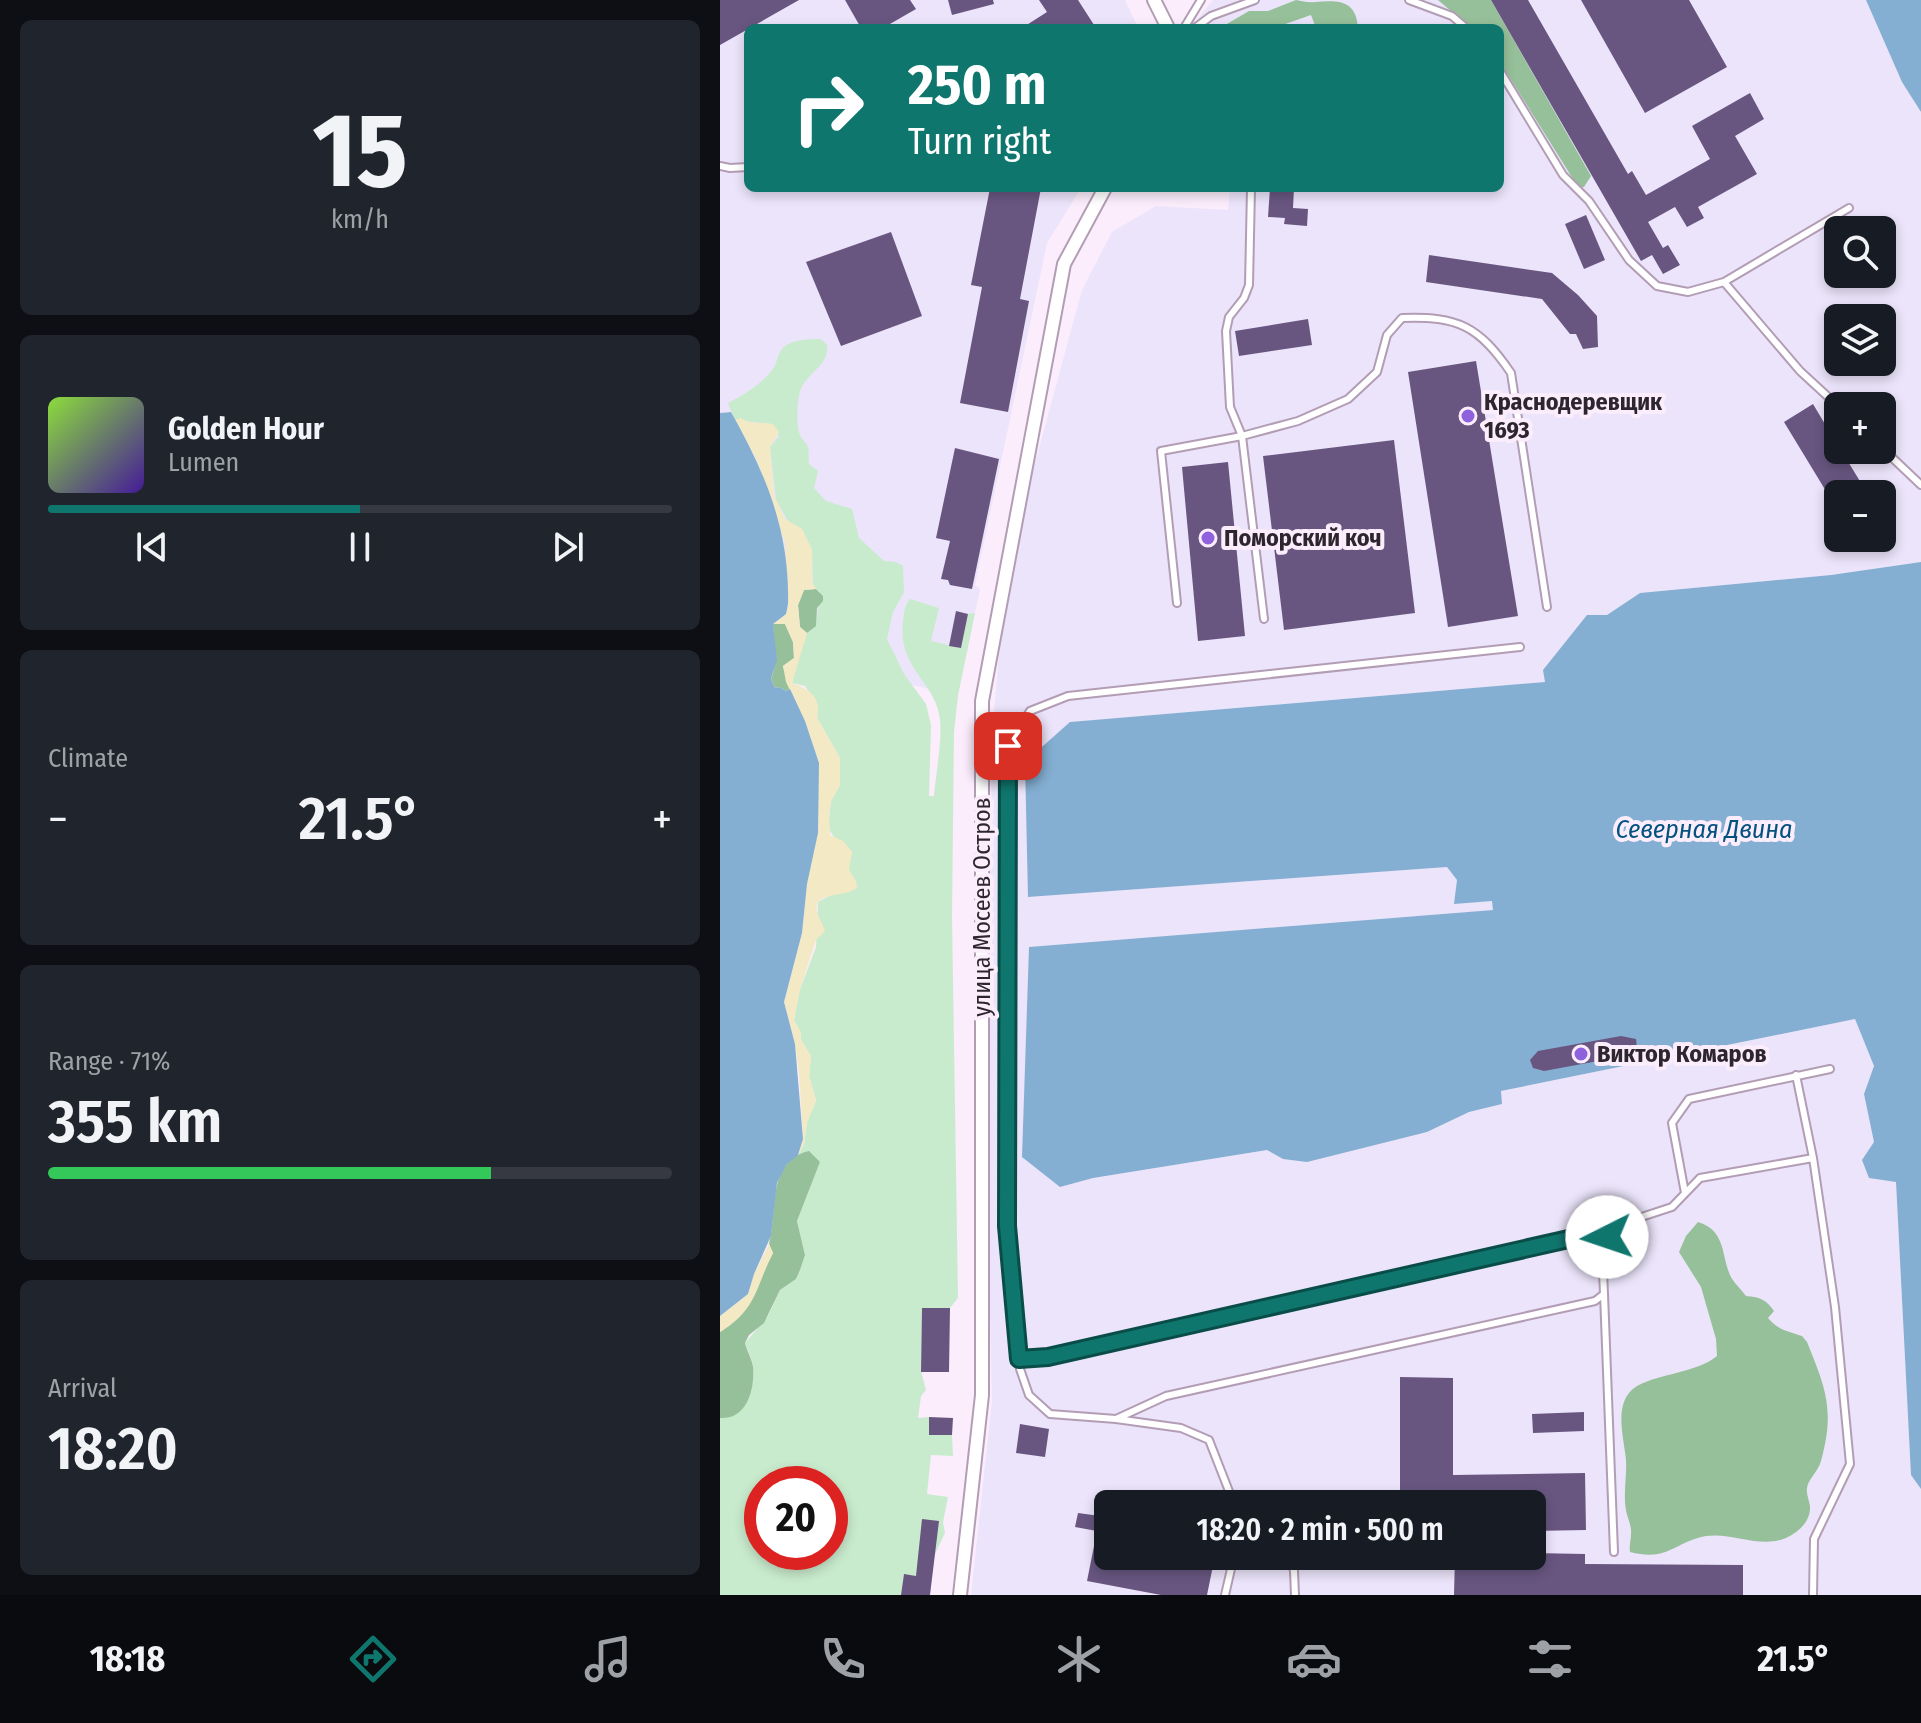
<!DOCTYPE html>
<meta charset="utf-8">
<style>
body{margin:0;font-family:"Fira Sans Condensed",sans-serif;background:#20242c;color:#f1f3f6;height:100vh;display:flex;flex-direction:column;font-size:30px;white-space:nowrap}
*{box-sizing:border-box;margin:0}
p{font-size:26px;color:#9ea1a6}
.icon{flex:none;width:44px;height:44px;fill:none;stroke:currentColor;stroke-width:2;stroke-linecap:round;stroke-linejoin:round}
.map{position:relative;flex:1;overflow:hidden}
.sheet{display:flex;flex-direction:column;gap:20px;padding:20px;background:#0d0f14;width:720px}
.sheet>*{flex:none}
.guide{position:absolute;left:24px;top:24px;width:760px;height:168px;border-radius:12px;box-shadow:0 4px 12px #0003;background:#0f766e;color:#fff;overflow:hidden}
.buttons{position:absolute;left:1104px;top:216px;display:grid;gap:16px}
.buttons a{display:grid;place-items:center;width:72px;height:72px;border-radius:12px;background:#171b24;box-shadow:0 4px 12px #0003;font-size:40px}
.speed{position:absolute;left:24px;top:1466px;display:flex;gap:16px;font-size:40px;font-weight:700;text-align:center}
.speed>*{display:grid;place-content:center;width:104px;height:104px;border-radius:50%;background:#171b24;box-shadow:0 4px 12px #0003;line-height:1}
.speed .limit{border:12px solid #d22;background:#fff;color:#111}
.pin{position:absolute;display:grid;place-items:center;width:68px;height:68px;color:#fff;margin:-34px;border-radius:16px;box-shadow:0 4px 12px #0006}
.me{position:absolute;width:88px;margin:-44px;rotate:266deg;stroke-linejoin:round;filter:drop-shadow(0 0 6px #0008)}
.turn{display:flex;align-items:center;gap:28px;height:168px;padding:0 32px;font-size:36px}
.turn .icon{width:104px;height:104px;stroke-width:2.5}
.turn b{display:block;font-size:56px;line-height:68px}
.big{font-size:60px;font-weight:600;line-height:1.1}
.sheet .tile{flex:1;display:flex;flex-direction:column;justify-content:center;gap:12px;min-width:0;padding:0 28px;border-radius:12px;background:#20242c}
.sheet .dial{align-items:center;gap:0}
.dial b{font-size:104px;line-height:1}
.song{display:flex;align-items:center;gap:24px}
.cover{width:96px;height:96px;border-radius:12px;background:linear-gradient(135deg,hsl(90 70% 55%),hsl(260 70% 35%))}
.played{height:8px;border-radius:4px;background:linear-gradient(90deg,#0f766e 50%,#363941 50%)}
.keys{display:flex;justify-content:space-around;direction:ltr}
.heat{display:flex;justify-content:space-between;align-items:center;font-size:44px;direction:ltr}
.charge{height:12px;border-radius:6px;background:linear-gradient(90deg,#34c759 71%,#363941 0)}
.trip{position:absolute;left:374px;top:1490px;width:452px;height:80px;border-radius:12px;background:#171b24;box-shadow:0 4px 12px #0003;font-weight:600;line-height:80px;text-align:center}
.tab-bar{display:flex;height:128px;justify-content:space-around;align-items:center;background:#090b0e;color:#9ea1a6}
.tab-bar .icon{width:56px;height:56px}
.tab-bar .selected{color:#0f766e}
.tab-bar b{font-size:36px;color:#f1f3f6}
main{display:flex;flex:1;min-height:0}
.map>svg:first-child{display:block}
.industrial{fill:#ebe4fa;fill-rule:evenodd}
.green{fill:#c9ebcd;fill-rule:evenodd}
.forest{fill:#96c09a}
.sand{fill:#f3e9c4}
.water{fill:#84afd2}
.building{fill:#685680}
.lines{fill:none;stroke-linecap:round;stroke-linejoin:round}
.service-casing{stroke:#b39db5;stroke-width:10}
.minor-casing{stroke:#b39db5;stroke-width:16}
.service{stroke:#fff;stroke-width:6}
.minor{stroke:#fff;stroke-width:12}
.route-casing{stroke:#0a4d48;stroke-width:20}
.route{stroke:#0f766e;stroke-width:14}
.poi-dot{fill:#8d62dc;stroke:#fbedfc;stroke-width:3}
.labels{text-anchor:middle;stroke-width:8;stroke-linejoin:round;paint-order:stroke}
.poi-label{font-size:24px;font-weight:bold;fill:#2e262f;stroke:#fbedfc;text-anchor:start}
.street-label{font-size:24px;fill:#2e262f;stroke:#fbedfc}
.water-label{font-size:26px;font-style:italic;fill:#04527e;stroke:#fbedfc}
</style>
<main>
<section class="sheet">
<div class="tile dial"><b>15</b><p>km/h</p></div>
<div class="tile">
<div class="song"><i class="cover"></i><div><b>Golden Hour</b><p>Lumen</p></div></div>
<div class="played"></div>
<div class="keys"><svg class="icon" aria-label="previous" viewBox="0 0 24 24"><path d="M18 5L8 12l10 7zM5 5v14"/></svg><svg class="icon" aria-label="pause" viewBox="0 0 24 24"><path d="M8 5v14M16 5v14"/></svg><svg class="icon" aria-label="next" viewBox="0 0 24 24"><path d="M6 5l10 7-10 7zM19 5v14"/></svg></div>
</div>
<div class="tile"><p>Climate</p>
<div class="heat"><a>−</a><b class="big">21.5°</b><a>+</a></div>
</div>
<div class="tile"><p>Range · 71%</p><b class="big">355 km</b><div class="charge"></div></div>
<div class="tile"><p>Arrival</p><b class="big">18:20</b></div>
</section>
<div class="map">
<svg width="1201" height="1595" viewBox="0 0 1201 1595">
<rect width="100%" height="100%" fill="#fbedfc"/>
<path class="industrial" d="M0,0h405l13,28h-390v160h333l-34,55 -72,342 5,4 -22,106 -182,-39 -45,-244 -11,1z
M493,0h653l36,81 19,31v450l-90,13 -191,18 -33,22 -62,67 -475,40 -42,175 419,-30 10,13v13l36,8v9l-464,37 31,240 33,-9 174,-28 16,9 144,-27 42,-20 33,-8 -1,-13 354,-72 19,47 -10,28 10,48 22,40 15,293 10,14v106h-950l21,-194 -6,-264 6,-401 10,-116 30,-146 50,-184 30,-58 44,-26 72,4 2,-22h270v-160h-298l-4,-10zM1118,230h44v44h-44zM1118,318h44v44h-44zM1118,406h44v44h-44zM1118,494h44v44h-44zM388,1504h424v52h-424z"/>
<path class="green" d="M101,339l6,6c3,21 -22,28 -27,47 -3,10 -4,33 0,43 1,4 6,7 7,10 3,5 1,13 2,19l9,7 -4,17 12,13 26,8 7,29 25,23 12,1 7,4 1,26 -11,20 -6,27 17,35 22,30 5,21 -2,71h5c2,-24 8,-52 6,-76 -3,-37 -43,-52 -37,-98 1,-9 1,-16 7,-23l29,9 -8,33 30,7 7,-34 7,-1 -17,82 -4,37 -2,185 6,381 -8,10 -28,1 -1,62 5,19 -5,6 -3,22 11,-1 1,18h22l1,21 -22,-1 -4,39 21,3 -5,25 2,11 -10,21 -19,22 -12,-1 -3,20h-181v-177c26,1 34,-27 33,-49 0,-9 -5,-18 -8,-26l23,-27 12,-26 16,-11 4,-9 5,-15 -8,-34 23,-59 -19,-9 -3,2 6,-11 3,-22 9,-21 -7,-25 2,-20 -10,-16 -3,-13 -4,-6 1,-7 5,-25 16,-42 2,-45 38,-21 -5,-5 -15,-36 -8,-12 3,-27 9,-16v-27l-23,-40 1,-12 -13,-20 -13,-3 11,-43 6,-11 7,-4 4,-33 -7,-6 -1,-36 -10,-21 -13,-6 -13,-23 -6,-53 9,-11 -7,-12 -37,-4 -7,-17c18,-9 32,-18 45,-34 4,-6 4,-12 7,-17 7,-13 28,-13 41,-13zM42,1484h68v68h-68z"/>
<path class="forest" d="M576,0c6,1 13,3 19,2 24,-2 41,-2 43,26h-42l-5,-13 -37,13h-54l29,-17h19z
M718,0h53l100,176 -7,11h-6l-78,-125v-34h-29z
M96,589l7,7v5l-6,7 -1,18 -9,7 -7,-6 -2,-22 6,-15z
M53,624h12l8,18 1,16 -11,8 7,23 -4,2 -7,-4 -4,1 -4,-9c8,-19 2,-36 2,-55z
M89,1151l11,11 -23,59 8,34 -5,15 -4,9 -16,11 -16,33 -15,12 -4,8c2,8 7,16 8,24 2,22 -6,53 -33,51v-86c27,-18 39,-53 53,-79l-4,-9c9,-31 -3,-84 40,-93z
M978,1222c28,9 23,32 32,53 3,7 11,14 16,21 13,1 20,3 28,15l-6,7c10,12 19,13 34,18l5,6c19,47 28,68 14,119 -3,11 -13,18 -14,27 -1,5 2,12 3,18 1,15 -11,26 -24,32 -25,11 -54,-6 -80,-2 -32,6 -38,26 -76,16 -1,-8 1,-11 1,-18 1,-8 -4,-17 -5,-24 -3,-17 1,-33 0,-50 -2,-22 -14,-59 11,-74 24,-13 59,-13 80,-30l-1,-17 -15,-52 -22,-35 7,-16z"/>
<path class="sand" d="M20,418l9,4 24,2 6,8 -9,15 4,49 11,23 17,10 10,21v32l4,7 -12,1 -6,15 2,22 7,6 -15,50c17,6 30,14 25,35l23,40v27l-9,16 -2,15 1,19 13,6 9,11 -3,18 7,11 1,7c-13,10 -45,3 -40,24 2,7 6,12 8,19l-9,9 -16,49 -5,25 -1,7 7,11v8l10,16 -2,20 7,25 -9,21 -3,22 -6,11 5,-16 -4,-66 -4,-29 -11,-42 18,-69 17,-170 -14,-42 -19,-39 -3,-16 11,-8 -1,-16 -8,-18h-12l13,-10 2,-10 -3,-61 -28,-82 -22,-41z
M49,1244l4,9c-17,33 -16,57 -53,79v-16l28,-22 6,-20z"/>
<path class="water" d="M1146,0h55v112l-19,-30z
M11,412c35,62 59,120 57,192l-2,10 -13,10 4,36 -6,19 4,9 4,-1 7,4 4,-2 15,32 14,42 -1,70 -11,51 -5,49 -18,69 11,42 8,95 -5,16 -12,10 -9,18 -6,53 -17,38 -6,20 -28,22v-903z
M1201,562v927l-10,-14 -15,-293 -27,-4 -7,-18 12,-18 -10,-48 10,-28 -19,-47 -354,72 1,13 -33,8 -42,20 -120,30 -24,-3 -16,-9 -174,28 -33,9 -38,-30 7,-210 464,-37 -1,-9 -38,3 3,-24 -10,-13 -419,30 -3,-135 45,-40 475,-40 -2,-12 44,-55h20l33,-22 191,-18z"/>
<path class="building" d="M0,0h79l-79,45z
M125,0h65l6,9 -33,19h-22z
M228,0h45l1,4 -42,11z
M319,0h39l18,28h-74l25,-16z
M771,0h37l100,174 4,-3 14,24 64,-36 -18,-33 58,-33 14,26 -29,17 22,38 -59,33 6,11 -17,9 -12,-20 -27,15 15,26 5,-3 12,20 -17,9 -11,-19 -11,6z
M861,0h108l38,67 -82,46z
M270,188h51l-21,111 9,2 -21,111 -48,-9 22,-116 -11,-2z
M550,188h24l-1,20 15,1 -1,17 -23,-2 1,-6 -17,-1z
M866,215l19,45 -21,9 -19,-45z
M171,232l31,84 -81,30 -35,-84z
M709,255l123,18 26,22 19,21 1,31 -15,2 -7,-15h-6l-28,-35 -116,-17z
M588,319l4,26 -73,11 -4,-25z
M756,361l42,255 -70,11 -40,-255z
M1093,404l25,42v4h3l20,33 -18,11h-5l-6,7 -48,-79z
M674,440l21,173 -131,17 -21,-174z
M235,448l44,11 -27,130 -22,-4 -2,-5 -7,-1 9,-38 -14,-3z
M508,462l17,174 -47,5 -16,-174z
M236,611l12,3 -7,34 -12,-2z
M901,1036l15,3 1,9 -17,9 -76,14 -11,-3 -3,-8 8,-9z
M202,1308h28l-1,64h-28z
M680,1377l53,1v97l132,-2 1,57 -54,1v-27h-132z
M864,1412v19l-51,2 -1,-19z
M209,1417l24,1 -1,17h-23z
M300,1424l29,5 -4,28 -29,-4z
M381,1506l7,1v49h107l-8,39h-46l-74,-14 10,-50 -22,-4 3,-14 22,3z
M202,1519l17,2 -9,74h-29l3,-21 12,2z
M812,1553l53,1v10l158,1v30h-289l1,-39h77z"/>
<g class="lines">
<g class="service-casing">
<path id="service" d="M689,0l43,16 14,12
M464,28l17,-28
M475,28l16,-12 44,-16
M780,71l63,104 26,26 40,59 28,26 31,6 36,-10 125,-74
M0,166l10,2 18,-1
M531,188l-2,97 -5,13 -15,19 -3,14 4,76 12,29 56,-15 50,-22 29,-27 10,-37 15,-17c56,-2 77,8 109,55l36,234
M1004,282l76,89 38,35
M1162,448l39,37
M457,603l-16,-152 81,-15 22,183
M800,647l-452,49 -38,15 -22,35 -1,480 13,143 9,26 21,19 66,5 50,-23 429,-95 9,-7 -2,-47 7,-15 8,-7 55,-18 28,-29 113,-20
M1076,1075l17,83 22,149 15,157 -36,75 -1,56
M965,1193l-13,-70 17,-24 141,-30
M884,1294l10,258
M299,1359l29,-2 525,-119 34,-1
M396,1419l65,9 28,12 25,64
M569,1556l5,15 1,24
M505,1595l9,-39"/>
</g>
<g class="minor-casing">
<path id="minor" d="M434,0l14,28
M240,1595l22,-200v-694l82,-437 41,-76"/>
</g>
<use href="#service" class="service"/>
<use href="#minor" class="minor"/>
</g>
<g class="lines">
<g class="route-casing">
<path id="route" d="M288,746l-1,480 12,133 29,-2 525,-119 34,-1"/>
</g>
<use href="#route" class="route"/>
</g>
<g class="poi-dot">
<circle cx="748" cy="416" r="8"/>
<circle cx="488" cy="538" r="8"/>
<circle cx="861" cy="1054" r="8"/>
</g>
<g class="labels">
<g class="poi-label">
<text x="764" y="410">Краснодеревщик<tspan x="764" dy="28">1693</tspan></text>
<text x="504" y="546">Поморский коч</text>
<text x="877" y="1062">Виктор Комаров</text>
</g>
<g class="street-label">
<text transform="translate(262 907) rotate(-90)" y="8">улица Мосеев Остров</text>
</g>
<g class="water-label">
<text x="984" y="838">Северная Двина</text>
</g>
</g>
</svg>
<div class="buttons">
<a><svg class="icon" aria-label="search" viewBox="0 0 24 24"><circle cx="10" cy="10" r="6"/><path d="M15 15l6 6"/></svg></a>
<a><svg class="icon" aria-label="layers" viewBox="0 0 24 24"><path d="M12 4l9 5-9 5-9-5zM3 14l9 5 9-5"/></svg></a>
<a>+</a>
<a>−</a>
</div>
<div class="speed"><div class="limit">20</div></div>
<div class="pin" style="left:288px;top:746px;background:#d93025"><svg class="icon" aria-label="arrive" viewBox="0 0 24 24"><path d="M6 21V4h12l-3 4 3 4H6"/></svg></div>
<svg class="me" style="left:887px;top:1237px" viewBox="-20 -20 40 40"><circle r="19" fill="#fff"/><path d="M0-13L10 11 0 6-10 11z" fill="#0f766e"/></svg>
<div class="trip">18:20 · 2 min · 500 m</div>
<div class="guide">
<div class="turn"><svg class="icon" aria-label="right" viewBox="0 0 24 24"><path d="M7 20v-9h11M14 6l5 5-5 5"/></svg><div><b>250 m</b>Turn right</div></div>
</div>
</div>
</main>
<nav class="tab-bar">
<b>18:18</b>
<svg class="icon selected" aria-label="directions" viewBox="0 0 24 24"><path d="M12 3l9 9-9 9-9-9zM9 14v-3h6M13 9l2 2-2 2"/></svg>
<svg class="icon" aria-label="music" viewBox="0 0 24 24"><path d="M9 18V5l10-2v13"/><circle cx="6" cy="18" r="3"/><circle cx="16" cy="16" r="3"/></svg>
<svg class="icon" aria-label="phone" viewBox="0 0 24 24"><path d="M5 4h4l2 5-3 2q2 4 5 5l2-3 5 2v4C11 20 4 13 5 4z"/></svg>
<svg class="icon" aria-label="climate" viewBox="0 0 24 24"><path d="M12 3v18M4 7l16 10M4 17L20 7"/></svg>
<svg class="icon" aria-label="car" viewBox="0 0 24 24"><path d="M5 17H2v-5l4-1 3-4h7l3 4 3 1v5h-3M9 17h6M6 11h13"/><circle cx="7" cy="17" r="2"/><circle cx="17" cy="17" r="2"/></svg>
<svg class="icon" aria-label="filters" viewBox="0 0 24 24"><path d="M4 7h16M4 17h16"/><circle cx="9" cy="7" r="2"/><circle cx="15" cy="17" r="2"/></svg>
<b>21.5°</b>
</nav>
